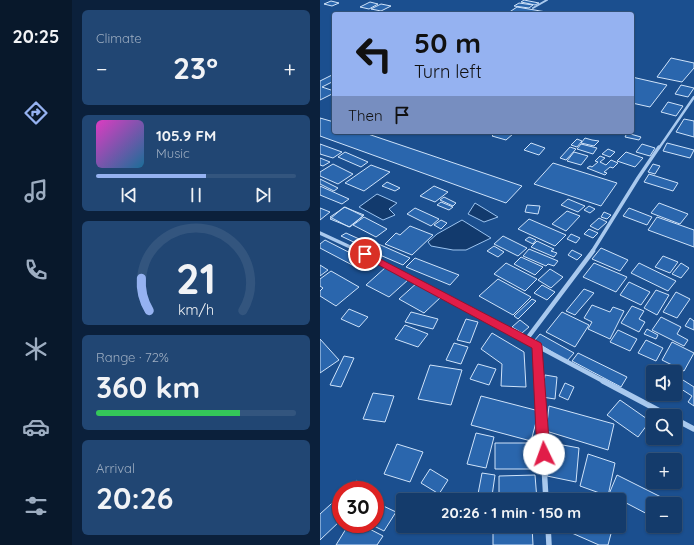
<!DOCTYPE html>
<meta charset="utf-8">
<style>
body{margin:0;font-family:Quicksand,sans-serif;background:#214673;color:#f1f3f6;height:100vh;display:flex;flex-direction:column;font-size:15px;white-space:nowrap}
*{box-sizing:border-box;margin:0}
p{font-size:13px;color:#9dadc1}
.icon{flex:none;width:22px;height:22px;fill:none;stroke:currentColor;stroke-width:2;stroke-linecap:round;stroke-linejoin:round}
.map{position:relative;flex:1;overflow:hidden}
.drawer{display:flex;flex-direction:column;gap:10px;padding:10px;background:#0b203b;width:248px}
.drawer>*{flex:none}
.hud{position:absolute;left:12px;top:12px;width:302px;height:122px;border-radius:4px;box-shadow:0 1px 3px #0004,0 0 0 1px #33557e;background:#95b2f1;color:#111;overflow:hidden}
.controls{position:absolute;left:326px;top:365px;display:grid;gap:8px}
.controls a{display:grid;place-items:center;width:36px;height:36px;border-radius:4px;background:#143b6b;box-shadow:0 1px 3px #0004,0 0 0 1px #33557e;font-size:20px}
.speed{position:absolute;left:12px;top:481px;display:flex;gap:8px;font-size:20px;font-weight:700;text-align:center}
.speed>*{display:grid;place-content:center;width:52px;height:52px;border-radius:50%;background:#143b6b;box-shadow:0 1px 3px #0004,0 0 0 1px #33557e;line-height:1}
.speed .limit{border:6px solid #d22;background:#fff;color:#111}
.pin{position:absolute;display:grid;place-items:center;width:34px;height:34px;color:#fff;margin:-17px;border:2px solid #fff;border-radius:50%;box-shadow:0 1px 4px #0007}
.me{position:absolute;width:44px;margin:-22px;rotate:357deg;stroke-linejoin:round;filter:drop-shadow(0 0 3px #0008)}
.turn{display:flex;align-items:center;gap:14px;height:84px;padding:0 16px;font-size:18px}
.turn .icon{width:52px;height:52px;stroke-width:2.5}
.turn b{display:block;font-size:28px;line-height:34px}
.then{display:flex;align-items:center;height:38px;padding:0 16px;background:#0003;gap:8px;font-size:15px}
.big{font-size:30px;font-weight:700;line-height:1.1}
.drawer .widget{flex:1;display:flex;flex-direction:column;justify-content:center;gap:6px;min-width:0;padding:0 14px;border-radius:6px;background:#214673}
.drawer .dial{align-items:center;gap:0}
.dial svg{height:104px;overflow:visible;fill:none;stroke:#33557e;stroke-width:7;stroke-linecap:round;text-anchor:middle}
.dial text{fill:#f1f3f6;stroke:none}
.song{display:flex;align-items:center;gap:12px}
.cover{width:48px;height:48px;border-radius:6px;background:linear-gradient(135deg,hsl(310 70% 55%),hsl(200 70% 35%))}
.played{height:4px;border-radius:2px;background:linear-gradient(90deg,#95b2f1 55%,#33557e 55%)}
.keys{display:flex;justify-content:space-around;direction:ltr}
.heat{display:flex;justify-content:space-between;align-items:center;font-size:22px;direction:ltr}
.charge{height:6px;border-radius:3px;background:linear-gradient(90deg,#34c759 72%,#33557e 0)}
.trip{position:absolute;left:76px;top:493px;width:230px;height:40px;border-radius:4px;background:#143b6b;box-shadow:0 1px 3px #0004,0 0 0 1px #33557e;font-weight:700;line-height:40px;text-align:center}
main{display:flex;flex:1;min-height:0}
.tab-bar{display:flex;flex-direction:column;width:72px;justify-content:space-around;align-items:center;background:#08182b;color:#9dadc1}
.tab-bar .icon{width:28px;height:28px}
.tab-bar .selected{color:#95b2f1}
.tab-bar b{font-size:18px;color:#f1f3f6}
.map>svg:first-child{display:block}
.water{fill:#123a6d;stroke:#9cc4f0}
.building{fill:#2a66ad;stroke:#cfe3fa}
.lines{fill:none;stroke-linecap:round;stroke-linejoin:round}
.minor-far4{stroke:#a9c9ee;stroke-width:2}
.minor-far3{stroke:#a9c9ee;stroke-width:2.5}
.minor-far2{stroke:#a9c9ee;stroke-width:3.5}
.minor-far1{stroke:#a9c9ee;stroke-width:4.5}
.minor{stroke:#a9c9ee;stroke-width:5.5}
.route{fill:#e11d48;stroke:#92132f}
</style>
<main>
<nav class="tab-bar">
<b>20:25</b>
<svg class="icon selected" aria-label="directions" viewBox="0 0 24 24"><path d="M12 3l9 9-9 9-9-9zM9 14v-3h6M13 9l2 2-2 2"/></svg>
<svg class="icon" aria-label="music" viewBox="0 0 24 24"><path d="M9 18V5l10-2v13"/><circle cx="6" cy="18" r="3"/><circle cx="16" cy="16" r="3"/></svg>
<svg class="icon" aria-label="phone" viewBox="0 0 24 24"><path d="M5 4h4l2 5-3 2q2 4 5 5l2-3 5 2v4C11 20 4 13 5 4z"/></svg>
<svg class="icon" aria-label="climate" viewBox="0 0 24 24"><path d="M12 3v18M4 7l16 10M4 17L20 7"/></svg>
<svg class="icon" aria-label="car" viewBox="0 0 24 24"><path d="M5 17H2v-5l4-1 3-4h7l3 4 3 1v5h-3M9 17h6M6 11h13"/><circle cx="7" cy="17" r="2"/><circle cx="17" cy="17" r="2"/></svg>
<svg class="icon" aria-label="filters" viewBox="0 0 24 24"><path d="M4 7h16M4 17h16"/><circle cx="9" cy="7" r="2"/><circle cx="15" cy="17" r="2"/></svg>
</nav>
<section class="drawer">
<div class="widget"><p>Climate</p>
<div class="heat"><a>−</a><b class="big">23°</b><a>+</a></div>
</div>
<div class="widget">
<div class="song"><i class="cover"></i><div><b>105.9 FM</b><p>Music</p></div></div>
<div class="played"></div>
<div class="keys"><svg class="icon" aria-label="previous" viewBox="0 0 24 24"><path d="M18 5L8 12l10 7zM5 5v14"/></svg><svg class="icon" aria-label="pause" viewBox="0 0 24 24"><path d="M8 5v14M16 5v14"/></svg><svg class="icon" aria-label="next" viewBox="0 0 24 24"><path d="M6 5l10 7-10 7zM19 5v14"/></svg></div>
</div>
<div class="widget dial"><svg viewBox="0 0 100 80">
<path d="M14 69A42 42 0 1 1 86 69"/>
<path d="M14 69A42 42 0 0 1 8 44" stroke="#95b2f1"/>
<text x="50" y="56" font-size="32" font-weight="700">21</text>
<text x="50" y="72" font-size="11">km/h</text>
</svg></div>
<div class="widget"><p>Range · 72%</p><b class="big">360 km</b><div class="charge"></div></div>
<div class="widget"><p>Arrival</p><b class="big">20:26</b></div>
</section>
<div class="map">
<svg width="374" height="545" viewBox="0 0 374 545">
<rect width="100%" height="100%" fill="#1b4f8f"/>
<path class="water" d="M57,194l20,9 -8,6 6,6 -12,5 -24,-13z
M155,203l23,14 -14,5 -16,-8z
M142,220l29,18 -25,12h-13l-22,-4 -3,-4 9,-8z"/>
<path class="building" d="M204,0l15,3 -4,2 -14,-3z
M11,1l8,2 -7,3 -8,-2z
M50,2l8,2 -9,5 -9,-2z
M199,3l14,2 -4,3 -15,-2z
M61,4l10,2 -10,5 -10,-2z
M197,7l41,7 -50,-1z
M351,58l23,5v5l-12,14 -25,-5z
M14,74v7l-12,6 12,4v2l-14,7v-19z
M312,77l35,8 -17,22 -18,-4z
M361,85l13,3 -6,9 -13,-3z
M348,102l15,4 -7,10 -15,-4z
M0,118l14,4v10h28l160,54 -16,17 -186,-67z
M364,119l10,2v16l-18,-5z
M176,132h12l5,2 -7,6 -14,-4z
M307,133l14,4 -2,3 -14,-3z
M265,138l7,2 7,1 -5,5 -13,-3z
M257,139l5,2 -5,6 -6,-2z
M211,143l14,5 -6,7 -15,-5z
M347,143l27,7 -4,8 -27,-7z
M0,144l22,8 -9,6 -13,-4z
M261,144l16,4 -4,6 -16,-5z
M322,144l13,4 -5,8 -14,-4z
M250,147l6,2 -10,11 -6,-2z
M288,149l7,3 -5,5 -8,-3z
M25,152l23,10 -7,5 -23,-10z
M254,152l14,4 -7,9 -14,-4z
M306,152l17,6 -8,9 -18,-6z
M280,156l5,2 -5,4 6,3 5,-5 7,3 -5,5 -3,-1 -6,5 3,1 -2,2 -18,-7 3,-2 2,1 6,-5 -3,-1z
M0,158l10,4 -7,4 -3,-1z
M233,163l64,20 -16,23 -67,-22z
M13,164l20,10 -15,10 -18,-8v-4z
M333,164l7,2 -5,8 -7,-2z
M51,165l19,7 -26,19 -19,-8z
M329,174l29,9 -5,8 -29,-9z
M0,179l18,9 -4,3 -14,-7z
M67,182l13,6 -5,3 -13,-5z
M0,186l29,13 -7,5 -22,-9z
M114,186l14,6 -13,10 -15,-6z
M124,197l12,6 -3,3 -13,-6z
M248,199l17,7 -7,6 -17,-7z
M121,202l12,5 -4,3 -12,-5z
M339,203l29,11 -8,10 -29,-11z
M207,205l13,1 -2,8 -13,-2z
M269,206l6,3 -5,4 -6,-3z
M24,207l20,8 -14,12 -20,-8z
M25,207l18,9 -14,11 -19,-10z
M0,208l10,4 -10,8z
M95,208l24,11 -8,7 -24,-12z
M309,208l23,9 -5,8 -24,-9z
M247,211l13,5 -14,15 -14,-7z
M284,212l7,3 -4,4 -6,-2z
M44,217l23,12 -11,8 -23,-12z
M337,217l37,13v17l-46,-17z
M279,218l8,4 -9,8 -8,-4z
M209,219l37,16 -11,11 -37,-17z
M121,220l6,3 -6,6 -7,-4z
M90,226l23,9 -21,20 -27,-11 11,-11 4,2z
M269,229l9,4 -5,5 -9,-4z
M26,233l22,10 -4,4 -23,-11z
M251,234l9,4 -4,5 -9,-4z
M183,236l24,12 -9,8 -24,-12z
M209,237l7,3 -3,4 -8,-4z
M5,240l39,20 -8,7 -36,-19v-4z
M217,241l17,8 -3,2 6,2 -3,4 -23,-10z
M54,242l36,16 -7,7 -37,-16z
M174,246l10,6 -6,5 -11,-6z
M281,248l27,12 -8,11 -28,-12z
M209,249l29,12 -4,5 -6,-2 -2,2 -23,-10z
M252,250l10,5 -5,5 -9,-5z
M343,256l15,6 -8,11 -15,-6z
M201,257l22,10 -8,8 -21,-11z
M95,258l44,17 -9,10 -44,-18z
M186,263l31,16 -12,12 -31,-17z
M274,263l33,14 -11,15 -33,-15z
M319,263l37,18 -8,10 -37,-18z
M361,263l8,5 -8,10 -9,-4z
M0,265l8,5 -8,6z
M66,267l23,12 -20,18 -23,-12z
M230,269l13,8 -12,11 -13,-8z
M11,271l28,16 -23,19 -16,-10v-5l3,-3 -3,-2v-7z
M178,279l33,18 -18,18 -34,-19z
M98,282l24,14 -18,17 -25,-14z
M309,282l21,10 -9,13 -21,-10z
M222,285l13,7 -8,8 -13,-7z
M264,289l10,4 -19,22 -9,-4z
M336,290l13,5 -12,20 -13,-7z
M356,292l14,7 -13,19 -14,-6z
M212,299l4,2 -18,18 -4,-3z
M272,305l18,7 3,-5 11,4 -14,28 -22,-10 4,-7 -8,-4z
M312,306l12,5 -5,8 6,3 -6,10 -18,-9z
M29,309l19,8 -9,10 -18,-8z
M91,312l27,7 -5,10 -28,-7z
M242,312l27,13 -14,22 -29,-15z
M341,317l20,10 -4,7 11,6 -4,6 -32,-16z
M370,318l4,3v9l-9,-4z
M146,319l12,3 -8,21 -13,-3z
M200,320l9,7 -7,6 -10,-6z
M85,325l23,9 -10,13 -23,-8z
M327,329l11,6 -2,4 -12,-5z
M298,330l19,9 -7,12 -20,-9z
M172,333l32,19 2,35 -25,-1 1,-22 -21,-15z
M220,334l34,19 -7,8 -33,-20z
M0,339l19,21 -19,13z
M326,340l17,8 -7,13 -18,-8z
M352,342l22,11 -10,18 -22,-11z
M134,343l14,4 -7,17 -15,-4z
M258,353l49,24 -6,10 -49,-26z
M24,356l10,2 -13,29 -11,-2z
M158,364l18,5 -7,16 -19,-6z
M110,365l32,5 -11,35 -33,-6z
M225,375l12,2 -2,22 -13,-2z
M355,375l19,12v19l-6,-4 4,-6 -17,-11z
M245,383l9,4 -6,13 -9,-4z
M53,393l21,3 -9,26 -22,-3z
M161,396l58,15 -8,30 -60,-16z
M300,400l30,21 -12,16 -31,-22z
M229,406l65,18 -6,26 -62,-19z
M156,433l18,4 -8,31 -19,-4z
M175,443h34l1,26h-35z
M232,443l27,5 -3,34 -29,-6z
M77,444l26,8 -13,30 -26,-8z
M268,454l27,9 -7,33 -28,-10z
M110,469l18,11 -9,14 -18,-11z
M162,473l13,2 -3,21 -14,-2z
M215,475l2,25h-38v-24z
M297,475l50,25 -1,4h-13v13l-44,-23z
M37,480l10,10h-21z
M21,495v25l-21,20v-26z
M55,502l21,10 -12,19 -14,-7h5z
M29,524h11l23,12 -6,9h-41z
M173,526h39l1,19h-40z
M236,526h57l-5,19h-9z"/>
<g class="lines">
<path class="minor-far4" d="M213,8l14,-8"/>
<path class="minor-far3" d="M339,148l35,-51"/>
<path class="minor-far2" d="M0,233l41,19
M272,252l46,-74 21,-31"/>
<path class="minor-far1" d="M39,251l246,131
M206,340l67,-89
M217,346l2,36"/>
<path class="minor" d="M219,381l7,119
M283,381l66,35
M355,419l19,10
M228,526l1,19"/>
</g>
<path class="route" d="M45,251l176,92 1,3 8,108 -2,4 -4,2 -5,-2 -2,-4 -5,-106 -170,-92 -1,-2 1,-2z"/>
</svg>
<div class="controls">
<a><svg class="icon" aria-label="sound" viewBox="0 0 24 24"><path d="M4 9h4l5-4v14l-5-4H4zM17 9q2 3 0 6"/></svg></a>
<a><svg class="icon" aria-label="search" viewBox="0 0 24 24"><circle cx="10" cy="10" r="6"/><path d="M15 15l6 6"/></svg></a>
<a>+</a>
<a>−</a>
</div>
<div class="speed"><div class="limit">30</div></div>
<div class="pin" style="left:45px;top:254px;background:#d93025"><svg class="icon" aria-label="arrive" viewBox="0 0 24 24"><path d="M6 21V4h12l-3 4 3 4H6"/></svg></div>
<svg class="me" style="left:224px;top:454px" viewBox="-20 -20 40 40"><circle r="19" fill="#fff"/><path d="M0-13L10 11 0 6-10 11z" fill="#e11d48"/></svg>
<div class="trip">20:26 · 1 min · 150 m</div>
<div class="hud">
<div class="turn"><svg class="icon" aria-label="left" viewBox="0 0 24 24"><path d="M17 20v-9H6M10 6l-5 5 5 5"/></svg><div><b>50 m</b>Turn left</div></div>
<div class="then">Then<svg class="icon" aria-label="arrive" viewBox="0 0 24 24"><path d="M6 21V4h12l-3 4 3 4H6"/></svg></div>
</div>
</div>
</main>
